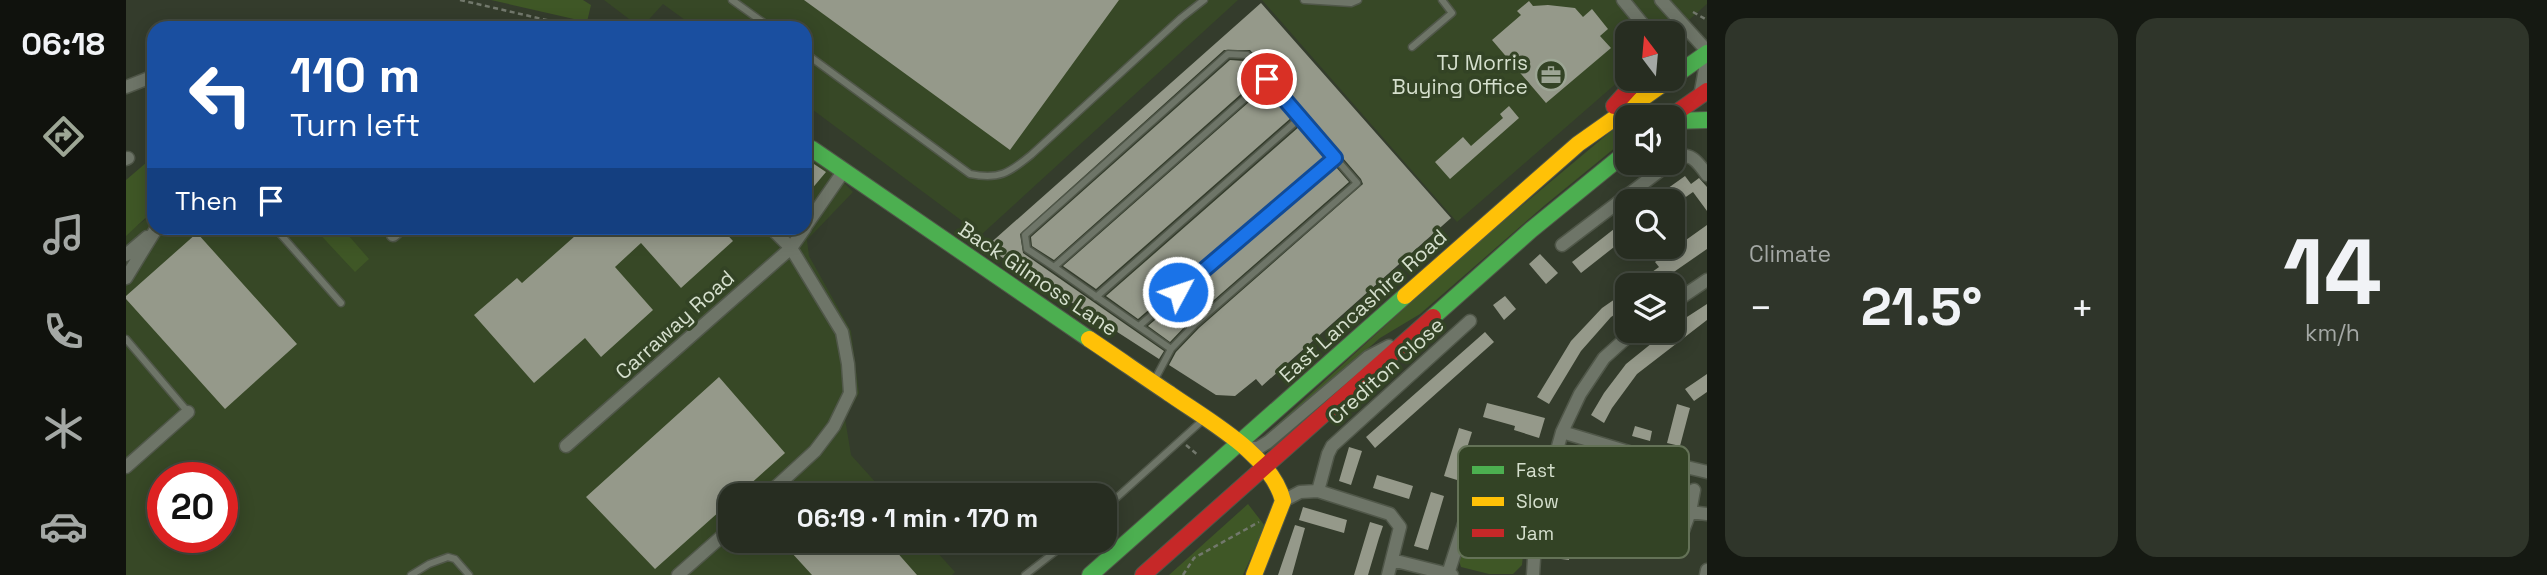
<!DOCTYPE html>
<meta charset="utf-8">
<style>
body{margin:0;font-family:"Space Grotesk",sans-serif;background:#2f352a;color:#f1f3f6;height:100vh;display:flex;flex-direction:column;font-size:26px;white-space:nowrap}
*{box-sizing:border-box;margin:0}
p{font-size:23px;color:#a4a8a5}
.icon{flex:none;width:38px;height:38px;fill:none;stroke:currentColor;stroke-width:2;stroke-linecap:round;stroke-linejoin:round}
.map{position:relative;flex:1;overflow:hidden}
.panel{display:flex;flex-direction:column;gap:18px;padding:18px;background:#151912;width:840px}
.panel>*{flex:none}
.hud{position:absolute;left:21px;top:21px;width:665px;height:214px;border-radius:21px;box-shadow:0 4px 18px #0003,0 0 0 2px #43493f;background:#1a4fa0;color:#fff;overflow:hidden}
.needle{width:46px;rotate:344deg}
.tools{position:absolute;left:1489px;top:21px;display:grid;gap:14px}
.tools a{display:grid;place-items:center;width:70px;height:70px;border-radius:14px;background:#272d21;box-shadow:0 4px 18px #0003,0 0 0 2px #43493f;font-size:35px}
.speed{position:absolute;left:21px;top:462px;display:flex;gap:14px;font-size:35px;font-weight:700;text-align:center}
.speed>*{display:grid;place-content:center;width:91px;height:91px;border-radius:50%;background:#272d21;box-shadow:0 4px 18px #0003,0 0 0 2px #43493f;line-height:1}
.speed .limit{border:10px solid #d22;background:#fff;color:#111}
.pin{position:absolute;display:grid;place-items:center;width:60px;height:60px;color:#fff;margin:-30px;border:4px solid #fff;border-radius:50%;box-shadow:0 2px 7px #0007}
.me{position:absolute;width:77px;margin:-38px;rotate:50deg;stroke-linejoin:round;filter:drop-shadow(0 0 5px #0008)}
.turn{display:flex;align-items:center;gap:24px;height:147px;padding:0 28px;font-size:32px}
.turn .icon{width:91px;height:91px;stroke-width:2.5}
.turn b{display:block;font-size:49px;line-height:60px}
.then{display:flex;align-items:center;height:66px;padding:0 28px;background:#0003;gap:14px;font-size:26px}
.big{font-size:52px;font-weight:600;line-height:1.1}
.panel .widget{flex:1;display:flex;flex-direction:column;justify-content:center;gap:10px;min-width:0;padding:0 24px;border-radius:21px;background:#2f352a}
.panel .dial{align-items:center;gap:0}
.dial b{font-size:91px;line-height:1}
.heat{display:flex;justify-content:space-between;align-items:center;font-size:38px;direction:ltr}
.panel .tiles{flex:1;display:grid;gap:18px;grid-template-columns:repeat(2,1fr)}
.trip{position:absolute;left:592px;top:483px;width:399px;height:70px;border-radius:21px;background:#272d21;box-shadow:0 4px 18px #0003,0 0 0 2px #43493f;font-weight:600;line-height:70px;text-align:center}
main{display:flex;flex:1;min-height:0}
.dock{display:flex;flex-direction:column;width:126px;justify-content:space-around;align-items:center;background:#10120d;color:#a4a8a5}
.dock .icon{width:49px;height:49px}
.dock .selected{color:#9da695}
.dock b{font-size:32px;color:#f1f3f6}
.map>svg:first-child{display:block}
.built{fill:#374826;fill-rule:evenodd}
.green{fill:#3f5726}
.building{fill:#95998a}
.lines{fill:none;stroke-linecap:round;stroke-linejoin:round}
.lane-casing{stroke:#505749;stroke-width:9}
.street-casing{stroke:#505749;stroke-width:15}
.fast-casing{stroke:#505749;stroke-width:18}
.slow-casing{stroke:#505749;stroke-width:18}
.jam-casing{stroke:#505749;stroke-width:18}
.path{stroke:#72786c;stroke-width:2.5;stroke-dasharray:5 3.5;stroke-linecap:butt}
.lane{stroke:#6e7568;stroke-width:6}
.street{stroke:#6e7568;stroke-width:12}
.fast{stroke:#4caf50;stroke-width:16}
.slow{stroke:#ffc107;stroke-width:16}
.jam{stroke:#c62828;stroke-width:16}
.route-casing{stroke:#114b97;stroke-width:18}
.route{stroke:#1a73e8;stroke-width:12}
.labels{text-anchor:middle;stroke-width:7;stroke-linejoin:round;paint-order:stroke}
.poi-label{font-size:21px;fill:#d5dfcd;stroke:#334325;text-anchor:end}
.street-label{font-size:21px;fill:#d5dfcd;stroke:#334325}
.key{fill:#334325;stroke:#647257;stroke-width:2}
.key-label{font-size:19px;fill:#d5dfcd}
</style>
<main>
<nav class="dock">
<b>06:18</b>
<svg class="icon selected" aria-label="directions" viewBox="0 0 24 24"><path d="M12 3l9 9-9 9-9-9zM9 14v-3h6M13 9l2 2-2 2"/></svg>
<svg class="icon" aria-label="music" viewBox="0 0 24 24"><path d="M9 18V5l10-2v13"/><circle cx="6" cy="18" r="3"/><circle cx="16" cy="16" r="3"/></svg>
<svg class="icon" aria-label="phone" viewBox="0 0 24 24"><path d="M5 4h4l2 5-3 2q2 4 5 5l2-3 5 2v4C11 20 4 13 5 4z"/></svg>
<svg class="icon" aria-label="climate" viewBox="0 0 24 24"><path d="M12 3v18M4 7l16 10M4 17L20 7"/></svg>
<svg class="icon" aria-label="car" viewBox="0 0 24 24"><path d="M5 17H2v-5l4-1 3-4h7l3 4 3 1v5h-3M9 17h6M6 11h13"/><circle cx="7" cy="17" r="2"/><circle cx="17" cy="17" r="2"/></svg>
</nav>
<div class="map">
<svg width="1581" height="575" viewBox="0 0 1581 575">
<rect width="100%" height="100%" fill="#343c2c"/>
<path class="built" d="M478,0h634l-257,235 -176,-131v-76h-61l-12,-9 -7,9h-29l-33,-24 -22,24z
M1136,0h445v4l-34,30 -45,-1 -1,41 -170,148z
M289,20l58,8h-84z
M679,149l23,18 25,25 -46,48 2,16 42,75 8,62 -14,26 6,36 36,40h-157v46h197l28,31 -3,3h-826v-341l28,-21v15h651zM37,478h59v59h-59z"/>
<path class="green" d="M365,0h92l8,5 -4,17z
M1502,117l-1,21 -82,67 -125,109 -40,24 -114,100 -7,3 198,-181z
M28,156v54l-28,26v-56z
M188,228h28l27,31 -14,13z
M1374,458l33,9 5,7 -11,40 -5,51 -9,9h-24l-28,-7 -2,-6 29,-96z
M1122,504l17,22 -22,49h-74z"/>
<path class="building" d="M678,0h315l-109,150z
M1403,1l4,5 15,-1 27,3 8,9 9,-8 16,20 -8,7 11,12 -65,55 -54,-63 29,-25 -4,-4z
M1135,3l190,215 -189,168 -6,-7 -21,17 -19,-1 -47,-30 7,-13 23,-24 164,-144 -2,-5 -111,-129h-26l-204,184 3,19 141,98 -5,8 -173,-112z
M1104,60l14,1 15,17 -205,182 -22,-14 -1,-9z
M1140,87l26,30 -196,172 -33,-23z
M1383,106l10,12 -69,61 -15,-17 28,-25 8,9 32,-28 -3,-4z
M1174,126l27,31 -189,162 -32,-23z
M679,158l21,14 -21,25z
M1209,166l14,16 -158,138 -21,22 -22,-16z
M1559,176l6,8 8,-6 8,9v24l-14,-19 -13,9h-30z
M1502,218v18l-47,37 -9,-11z
M1581,225v24l-52,36h-21l25,-18 -4,-5z
M458,228h137l12,13 -52,47 -40,-45 -26,24 38,43 -52,47 -16,-19 -51,45 -60,-68 43,-37 5,5z
M71,233l100,111 -72,65 -99,-110v-3z
M1414,254l18,19 -12,11 -17,-20z
M1502,290v16l-17,11 -30,34 -32,53 -12,-7 34,-56 31,-33z
M1379,296l11,13 -12,11 -11,-15z
M1581,304v16l-70,54 -25,34 -8,15 -13,-8 13,-22 22,-29 41,-33h6v-5z
M1359,332l9,10 -119,106 -9,-11z
M1581,374v18l-13,9 -9,-12z
M593,377l66,76 -47,42h-8v7l-75,67 -69,-72z
M1361,403l58,15 -6,20 -25,-8 1,-4 -32,-9z
M1551,404l13,4 -10,38 -13,-3z
M1509,426l17,5 -2,10 -18,-5z
M1333,428l13,4 -15,48 -13,-4z
M1223,447l13,4 -11,34 -12,-4z
M1451,456l14,4 -8,20 -13,51 -1,29 -16,-2 4,-40 9,-33z
M1251,475l36,11 -4,13 -36,-11z
M1305,492l13,4 -16,54 -14,-4z
M1177,507l44,13 -3,13 -45,-13z
M1244,522l13,4 -4,12 -11,37h-14z
M1169,525l10,3 -13,47h-14z
M655,541h106l30,34h-105z"/>
<g class="lines">
<g class="lane-casing">
<path id="lane" d="M606,0l39,28
M1178,0l47,3 7,-3
M1286,47l40,-34 -10,-13
M679,53l165,121c29,6 39,-1 61,-19l150,-137 23,-18
M149,228l66,75
M928,267l-27,-18 -2,-14 203,-181 19,1 20,24
M970,297l204,-179
M1013,326l196,-168
M0,339l62,73
M1028,381l17,-32 24,-25 162,-141 -90,-104 -213,188 117,82
M978,509l100,-90
M285,575l18,-11 19,-7 7,2 14,16
M899,575l44,-34"/>
</g>
<g class="street-casing">
<path id="street" d="M1497,0l27,33
M1535,0l46,51
M0,87l28,-11
M1574,96l7,-38
M0,159l2,-1
M1547,160c16,-11 25,2 34,15
M679,227l38,-55
M267,235l8,-7
M1436,245l108,-82
M0,255l21,-18
M0,278l30,-49
M1547,303l34,-23
M1436,432l90,27 55,13
M440,446l225,-198 14,-20
M1118,448h14l10,-6 100,-85 21,-11
M0,467l62,-55
M1192,491l10,-37 4,-8 138,-125
M641,495l48,-44 19,-25 16,-33 -2,-29 -6,-32 -51,-84 -20,-20
M1157,501l17,-9 18,-1 72,23 10,13 -12,48
M1564,512l17,2
M1553,541l11,-29 4,-22
M1266,560l60,15
M1322,574l37,-116 9,-5 58,13
M552,575l52,-46
M1407,575l3,-50 26,-93 18,-38 24,-36 30,-27
M1580,575l1,-5"/>
</g>
<g class="fast-casing">
<path id="fast" d="M1547,77l34,-24
M1547,121l34,-1
M686,149l277,190
M1307,317l98,-87 97,-79
M964,575l315,-279"/>
</g>
<g class="slow-casing">
<path id="slow" d="M1523,32v1
M1279,296l173,-152 92,-65
M963,339c27,18 54,37 81,55 37,26 102,61 113,107l-29,74"/>
</g>
<g class="jam-casing">
<path id="jam" d="M1488,106l24,-27
M1544,117l37,-26
M1017,575l290,-258"/>
</g>
<path class="path" d="M334,0l121,28
M1567,12l14,8
M1060,445l13,11
M1057,575l11,-17 65,-36"/>
<use href="#lane" class="lane"/>
<use href="#street" class="street"/>
<use href="#fast" class="fast"/>
<use href="#slow" class="slow"/>
<use href="#jam" class="jam"/>
</g>
<g class="lines">
<g class="route-casing">
<path id="route" d="M1052,292l157,-134 -68,-79"/>
</g>
<use href="#route" class="route"/>
</g>
<defs>
<g id="office-ring" transform="scale(1.575)"><circle r="9.5" fill="#334325" stroke="#9da695" stroke-width="1.5"/><path d="M-6-3h4V-5.5h4V-3h4V5H-6ZM-1-4.5V-3h2v-1.5ZM-6 0V1H6V0Z" fill="#9da695"/></g>
</defs>
<g fill-rule="evenodd">
<use href="#office-ring" x="1425" y="75"/>
</g>
<g class="labels">
<g class="poi-label">
<text x="1402" y="70">TJ Morris<tspan x="1402" dy="24">Buying Office</tspan></text>
</g>
<g class="street-label">
<text transform="translate(912 279) rotate(34)" y="7">Back Gilmoss Lane</text>
<text transform="translate(1237 306) rotate(-42)" y="7">East Lancashire Road</text>
<text transform="translate(549 325) rotate(-42)" y="7">Carraway Road</text>
<text transform="translate(1260 371) rotate(-42)" y="7">Crediton Close</text>
</g>
</g>
<rect x="1332" y="446" width="231" height="112" rx="10" class="key"/>
<rect x="1346" y="466" width="32" height="8" fill="#4caf50"/>
<rect x="1346" y="497" width="32" height="9" fill="#ffc107"/>
<rect x="1346" y="529" width="32" height="8" fill="#c62828"/>
<g class="key-label">
<text x="1390" y="477">Fast</text>
<text x="1390" y="508">Slow</text>
<text x="1390" y="540">Jam</text>
</g>
</svg>
<div class="tools">
<a><svg class="needle" viewBox="-14 -14 28 28"><path d="M0-13l5 13h-10z" fill="#e53935"/><path d="M0 13l5-13h-10z" fill="#a4a8a5"/></svg></a>
<a><svg class="icon" aria-label="sound" viewBox="0 0 24 24"><path d="M4 9h4l5-4v14l-5-4H4zM17 9q2 3 0 6"/></svg></a>
<a><svg class="icon" aria-label="search" viewBox="0 0 24 24"><circle cx="10" cy="10" r="6"/><path d="M15 15l6 6"/></svg></a>
<a><svg class="icon" aria-label="layers" viewBox="0 0 24 24"><path d="M12 4l9 5-9 5-9-5zM3 14l9 5 9-5"/></svg></a>
</div>
<div class="speed"><div class="limit">20</div></div>
<div class="pin" style="left:1141px;top:79px;background:#d93025"><svg class="icon" aria-label="arrive" viewBox="0 0 24 24"><path d="M6 21V4h12l-3 4 3 4H6"/></svg></div>
<svg class="me" style="left:1052px;top:292px" viewBox="-20 -20 40 40"><circle r="17" fill="#1a73e8" stroke="#fff" stroke-width="3"/><path d="M0-11L8 9 0 5-8 9z" fill="#fff"/></svg>
<div class="trip">06:19 · 1 min · 170 m</div>
<div class="hud">
<div class="turn"><svg class="icon" aria-label="left" viewBox="0 0 24 24"><path d="M17 20v-9H6M10 6l-5 5 5 5"/></svg><div><b>110 m</b>Turn left</div></div>
<div class="then">Then<svg class="icon" aria-label="arrive" viewBox="0 0 24 24"><path d="M6 21V4h12l-3 4 3 4H6"/></svg></div>
</div>
</div>
<section class="panel">
<div class="tiles">
<div class="widget"><p>Climate</p>
<div class="heat"><a>−</a><b class="big">21.5°</b><a>+</a></div>
</div>
<div class="widget dial"><b>14</b><p>km/h</p></div>
</div>
</section>
</main>
